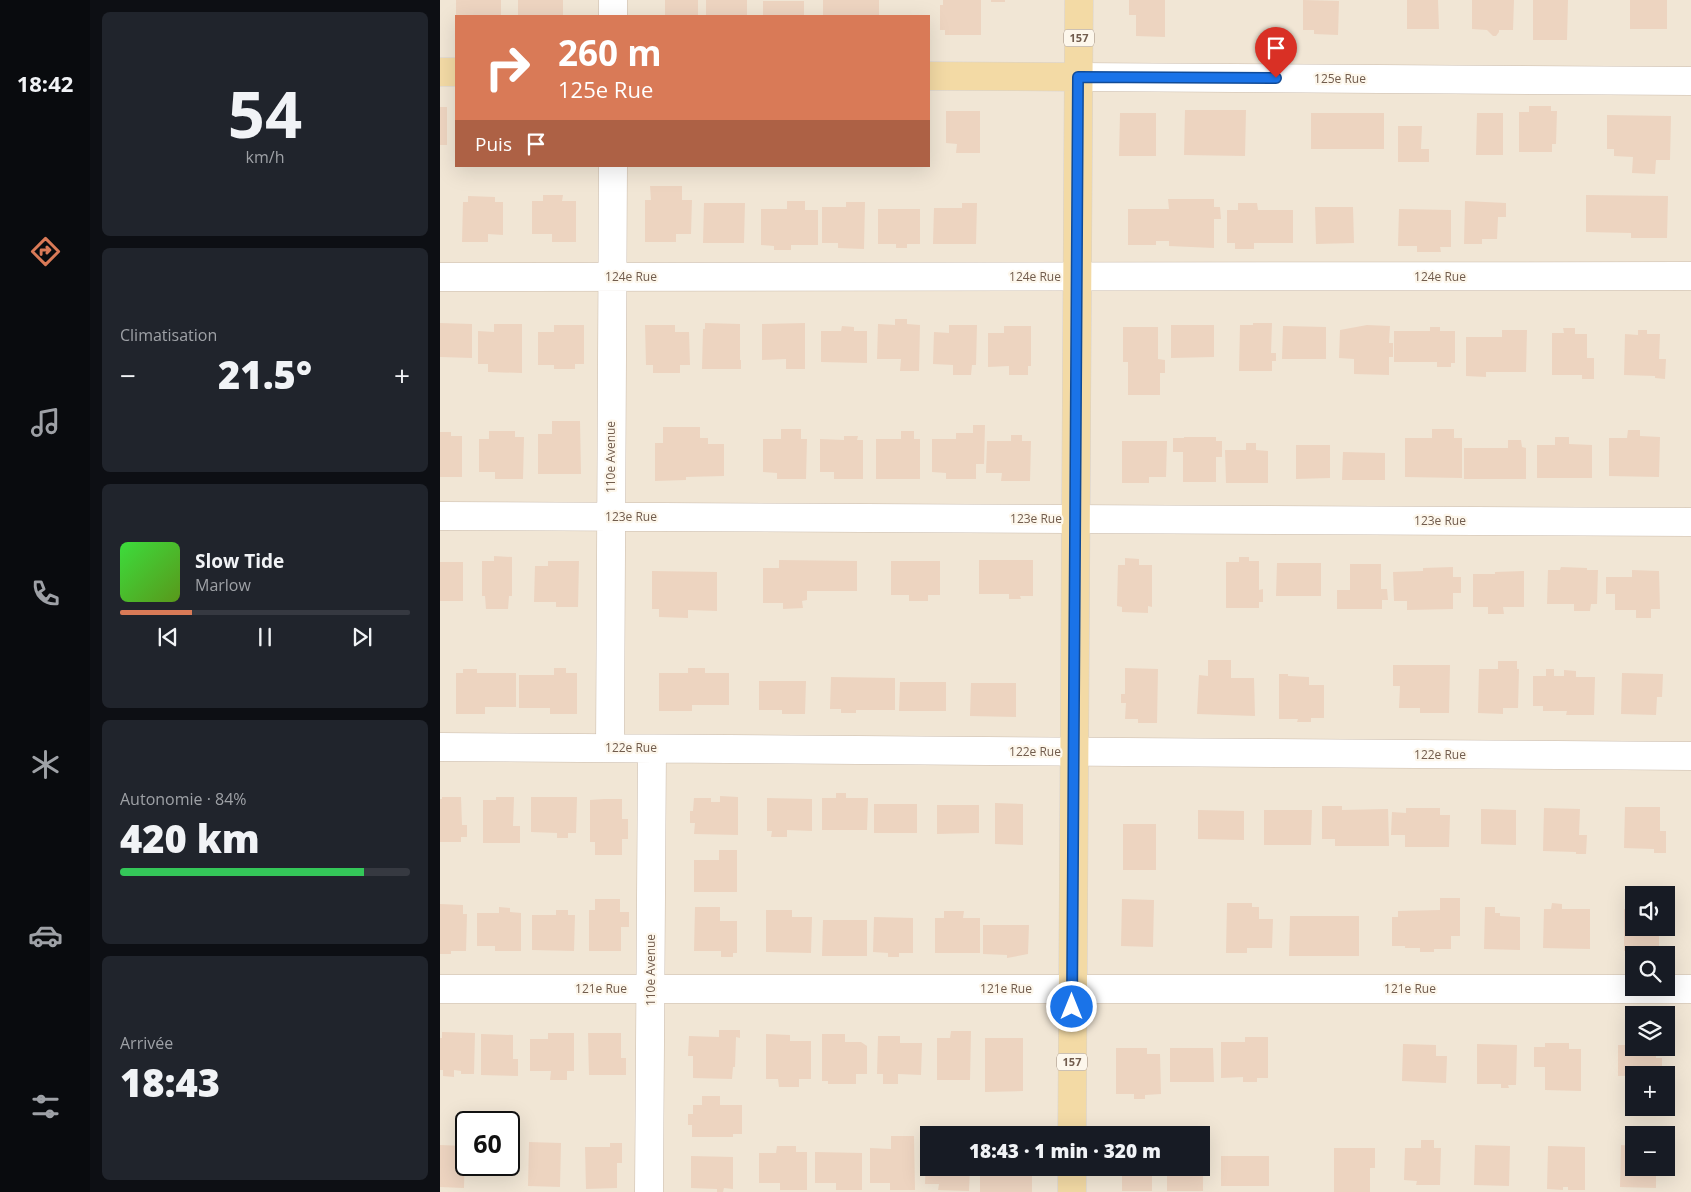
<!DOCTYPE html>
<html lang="fr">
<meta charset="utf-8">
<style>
body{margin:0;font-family:"Open Sans",sans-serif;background:#20242c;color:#f1f3f6;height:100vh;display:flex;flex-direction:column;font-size:19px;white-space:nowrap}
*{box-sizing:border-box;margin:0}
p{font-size:16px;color:#9ea1a6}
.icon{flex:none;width:28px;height:28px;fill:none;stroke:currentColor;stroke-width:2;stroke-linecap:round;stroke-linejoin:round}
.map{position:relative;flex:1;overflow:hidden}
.panel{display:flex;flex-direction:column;gap:12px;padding:12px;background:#0d0f14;width:350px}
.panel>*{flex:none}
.banner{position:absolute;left:15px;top:15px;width:475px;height:152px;border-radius:0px;box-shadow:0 5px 20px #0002;background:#d97a57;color:#fff;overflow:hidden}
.buttons{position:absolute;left:1185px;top:886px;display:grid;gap:10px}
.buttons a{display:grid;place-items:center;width:50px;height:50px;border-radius:0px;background:#171b24;box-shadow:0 5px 20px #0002;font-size:25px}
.speed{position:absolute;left:15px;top:1111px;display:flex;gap:10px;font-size:25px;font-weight:700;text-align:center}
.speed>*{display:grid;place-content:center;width:65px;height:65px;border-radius:50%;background:#171b24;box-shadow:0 5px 20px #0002;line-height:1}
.speed .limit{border:2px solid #111;border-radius:8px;background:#fff;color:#111}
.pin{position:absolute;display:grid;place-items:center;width:42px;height:42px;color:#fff;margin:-51px -21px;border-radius:50% 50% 50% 0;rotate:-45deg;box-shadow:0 0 5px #0007}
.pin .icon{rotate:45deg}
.me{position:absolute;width:55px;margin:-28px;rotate:0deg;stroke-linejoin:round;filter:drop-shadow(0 0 4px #0008)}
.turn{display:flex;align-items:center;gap:18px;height:105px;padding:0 20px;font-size:22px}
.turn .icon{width:65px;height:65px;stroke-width:2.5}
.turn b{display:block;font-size:35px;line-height:42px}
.then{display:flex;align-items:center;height:48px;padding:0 20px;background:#0003;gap:10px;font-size:19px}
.big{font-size:38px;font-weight:800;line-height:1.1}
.panel .widget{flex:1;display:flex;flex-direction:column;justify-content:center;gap:8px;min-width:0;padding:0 18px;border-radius:8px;background:#20242c}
.panel .dial{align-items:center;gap:0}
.dial b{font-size:65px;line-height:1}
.song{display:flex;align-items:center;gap:15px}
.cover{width:60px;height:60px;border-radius:8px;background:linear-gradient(135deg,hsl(120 70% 55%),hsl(90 70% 35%))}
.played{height:5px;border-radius:2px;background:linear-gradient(90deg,#d97a57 25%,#363941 25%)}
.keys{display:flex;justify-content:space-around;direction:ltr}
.heat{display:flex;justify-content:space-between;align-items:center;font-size:28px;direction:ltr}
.charge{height:8px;border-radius:4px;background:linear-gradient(90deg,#34c759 84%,#363941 0)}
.trip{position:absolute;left:480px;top:1126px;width:290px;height:50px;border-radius:0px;background:#171b24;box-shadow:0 5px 20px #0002;font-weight:800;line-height:50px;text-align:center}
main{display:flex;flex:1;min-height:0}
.menu{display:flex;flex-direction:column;width:90px;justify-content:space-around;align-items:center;background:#090b0e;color:#9ea1a6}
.menu .icon{width:35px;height:35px}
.menu .current{color:#d97a57}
.menu b{font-size:22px;color:#f1f3f6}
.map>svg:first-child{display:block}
.residential{fill:#f1e6d5;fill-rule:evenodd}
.building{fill:#edd4c0}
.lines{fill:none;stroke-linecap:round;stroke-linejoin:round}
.minor-casing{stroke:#cbbcad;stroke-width:29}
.major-casing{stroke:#d7d1cd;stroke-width:29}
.minor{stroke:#fff;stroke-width:28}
.major{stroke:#f3daa5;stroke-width:28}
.route-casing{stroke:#114b97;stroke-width:12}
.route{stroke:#1a73e8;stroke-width:9}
.labels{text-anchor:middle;stroke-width:4.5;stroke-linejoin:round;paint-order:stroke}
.shield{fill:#fdf7ec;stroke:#9b8a7d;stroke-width:1}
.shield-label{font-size:11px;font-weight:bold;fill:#715c4d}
.street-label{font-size:12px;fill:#715c4d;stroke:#fdf7ec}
</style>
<main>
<nav class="menu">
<b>18:42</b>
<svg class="icon current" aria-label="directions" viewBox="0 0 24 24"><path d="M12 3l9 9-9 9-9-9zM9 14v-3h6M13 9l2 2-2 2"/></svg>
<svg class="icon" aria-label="music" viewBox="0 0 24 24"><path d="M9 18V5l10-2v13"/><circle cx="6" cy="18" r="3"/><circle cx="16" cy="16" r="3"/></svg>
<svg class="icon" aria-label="phone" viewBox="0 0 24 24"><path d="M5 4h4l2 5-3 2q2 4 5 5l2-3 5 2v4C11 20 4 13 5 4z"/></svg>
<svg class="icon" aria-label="climate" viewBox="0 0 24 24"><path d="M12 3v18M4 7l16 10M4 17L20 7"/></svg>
<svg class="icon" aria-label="car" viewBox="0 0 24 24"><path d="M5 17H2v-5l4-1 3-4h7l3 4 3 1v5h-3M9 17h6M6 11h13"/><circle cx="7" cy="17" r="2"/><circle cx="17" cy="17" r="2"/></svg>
<svg class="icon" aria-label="filters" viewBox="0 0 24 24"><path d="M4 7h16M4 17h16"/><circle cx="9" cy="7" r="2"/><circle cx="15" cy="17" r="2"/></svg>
</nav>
<section class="panel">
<div class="widget dial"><b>54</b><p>km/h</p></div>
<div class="widget"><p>Climatisation</p>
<div class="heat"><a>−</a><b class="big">21.5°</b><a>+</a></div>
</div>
<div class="widget">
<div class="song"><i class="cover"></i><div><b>Slow Tide</b><p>Marlow</p></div></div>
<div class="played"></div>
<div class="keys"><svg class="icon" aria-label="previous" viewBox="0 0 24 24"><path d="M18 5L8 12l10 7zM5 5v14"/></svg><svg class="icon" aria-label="pause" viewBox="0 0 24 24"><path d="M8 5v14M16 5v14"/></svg><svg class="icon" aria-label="next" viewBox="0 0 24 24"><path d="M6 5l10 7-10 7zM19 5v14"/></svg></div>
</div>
<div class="widget"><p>Autonomie · 84%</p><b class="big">420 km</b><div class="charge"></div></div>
<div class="widget"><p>Arrivée</p><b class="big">18:43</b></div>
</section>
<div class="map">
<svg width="1251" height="1192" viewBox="0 0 1251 1192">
<rect width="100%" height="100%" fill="#faf3e6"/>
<path class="residential" d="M0,0h1251v1192h-1251zM16,16h473v150h-473zM1194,895h32v33h-32zM1194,955h32v33h-32zM1194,1015h32v33h-32zM1194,1075h32v33h-32zM26,1122h43v43h-43zM489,1135h272v33h-272zM1194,1135h32v33h-32z"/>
<path class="building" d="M16,0h45v16h-45z
M78,0h45v16h-45z
M225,0h33v16h-33z
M266,0h41v16h-41z
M383,0h56v16h-56z
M503,0h38v35h-36v-5h-5v-25h3z
M551,0h14v2h-14z
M689,0h36v37l-29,-1v-21h-7z
M863,0l36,1 -1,34 -24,-1v-4h-11z
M967,0h31l1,29h-32z
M1032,0h42l-1,30h-14v2l-3,4h-3l-6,-6 -15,-1z
M1093,0h35l-1,40h-34z
M1190,0h37v29h-37z
M323,1h41v15h-41z
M1089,106h22v5h6l-1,33h-4v8h-33v-40h10z
M0,107h7v38h-7z
M745,110h61l-1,46 -61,-1z
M506,111h34v42h-24l1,-9 -11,-1z
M680,113h36v43h-37z
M871,113h73v36h-73z
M1037,113h26v42h-27z
M1167,115l64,1 -1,44h-14l-1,14 -23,-1 1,-16 -19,-1v-7h-7z
M958,126h24l-1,23h8v13h-31z
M210,186h32v14h10l-1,34h-15v8h-31v-42h6z
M103,195h20l-1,6h14v41h-24v-8h-20v-33h11z
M1146,195l82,1 -1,42h-36v-5l-45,-1z
M28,196l27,1v5h8v33l-15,-1v8h-26l1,-40h5z
M728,199h46v8h6l1,12h-7v29l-45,-2v-5h-13v4h-28v-36h41z
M347,201h18v9h13v35h-27v5h-17v-4l-13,-1v-36h26z
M1025,201l41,2v14h-8l-1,22h-15v5h-18z
M406,202h19l-1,47 -26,-1v-5h-16v-36h24z
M264,203h41l-1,40h-41z
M522,203h15l-1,41h-43l1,-36h28z
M798,203h19l1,7h35v33h-39v6h-19v-6h-8v-33h11z
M875,207h38l1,36 -38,1z
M438,209h42v35h-13v4h-11v-4h-18z
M959,209l52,1v37h-11l1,5h-24v-6h-19z
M455,319h12v5l13,1 -1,46h-19l1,-12h-24l1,-35 17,1z
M0,323l32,1v34l-32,-1z
M265,323l35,1v36h1v9h-39l1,-40h2z
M365,323v46h-19v-10l-24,1v-36z
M813,323h19l-1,30h5v8h-4v10h-33l1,-46h13z
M54,324h28v49l-34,-1v-8h-10v-33l16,1z
M114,325h30v39h-9v5h-21v-4h-16v-33h16z
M205,325h30v7h14l1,33h-10v8h-27v-8h-7z
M509,325h28l-1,40h-4l-1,10h-18v-10l-20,-1 1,-32 15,1z
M731,325h43v32l-43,1z
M927,325l23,1 -1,17h4v14h-4v18l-35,-1v-15l-15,-1 1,-28z
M402,326l12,1v4h13v32l-46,-1v-31h20z
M564,326h27v40h-3v9h-19v-9l-21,1v-34h16z
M843,326l43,1v32h-44z
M683,327h35v32l7,1v13h-5v22h-32v-33h-5z
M990,327h10v4h15v32h-4v4h-14v-5h-43v-31h36z
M1123,328h12v6h12v24h7v21h-12v-4h-30v-42h12z
M1062,330h25l-1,42h-40v5l-20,-1v-39h36z
M1198,330h9v4h13l-1,25h7l-1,20 -10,-1v-2l-31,-1 1,-41 13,1z
M112,421h28l1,53h-43v-40h14z
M533,425h12l-1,39h-8v15h-30v-6l-14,-1v-33h24v-6h17z
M223,427h37v11h8v6h16v32l-38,1v3l-31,1v-38h8z
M341,429h20v10h6l-1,40h-29v-6l-14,-1v-33h18z
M992,429h22v9h8v40l-57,-1v-39h27z
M1188,430h12v6l20,1 -1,40 -50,-1v-38h18z
M49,431h26v6h9l-1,42h-28v-7h-16v-33h10z
M461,431h13v8h6v40h-44v-40h25z
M0,432h11v4h11v41h-22z
M571,435h11v6h9l-1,40h-29l1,-8h-16l1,-32h24z
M404,436h14l-1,4h6v39h-29v-7h-14v-33l24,1z
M744,437h32v4h6v16h-6v25h-33v-30h-10v-14h11z
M1115,437h14v7l23,1v33h-55v-33h18z
M1068,440h13l1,7 4,1v31h-62v-31h44z
M682,441h45l-1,36h-17v6h-27z
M806,443h10v7l12,1v32h-42l-1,-33h21z
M856,445h34v33l-34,1z
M903,452l42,1v27h-43z
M54,556l18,1v39h-3l-1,13h-22l-1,-13h-3v-35h12z
M799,557h10v4h10v29l4,-1v13h-4v6h-33v-46h13z
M685,558l14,1v6h13v42l-4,-1v7l-26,-1v-5l-5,-1 1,-41h7z
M339,560l78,1v30h-50v9l-5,1 1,7 -20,1v-6h-20v-35h16z
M539,560h54v36h-13l1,3h-12v-5h-30z
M108,561h31l-1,46h-22v-5h-22l1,-36h13z
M451,561h49v34h-12v6h-19v-6h-18z
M0,562h23v39h-23z
M837,563h44v33h-45z
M910,564h31v25h6l1,11h-6v9h-45v-19h13z
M1013,567v10h8v16h-8v16l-46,1v-9h-13l-1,-29 30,-1v-3z
M1121,567l26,1v2h11l-1,34h-6l-1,7h-16v-7h-27l1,-34h12z
M1192,570l27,1 1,38h-9v9h-15v-8h-21v-16h-9v-17h26z
M212,571l65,1v39l-29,-1v8l-29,-1v-8h-7z
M1084,571v36h-21l1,7h-16v-7h-15v-33h22v-2z
M768,660h23v18h23l1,38 -58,-2 2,-39 9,1z
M1058,661h19v8h2l-1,39h-15v6l-25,-1 1,-44h19z
M953,665h57l-1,48h-29v-5h-21l1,-22h-7z
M114,668h12v5h11v41h-27v-6h-31v-33h35z
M248,668h17v5h24v32h-37v6h-33v-38h29z
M685,668l33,1 -1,54h-19v-4h-13l1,-16h-5v-9h4z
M23,669h14v4h39v34h-31v7h-29v-41h7z
M1106,669h8v7h10v-6l12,1v6h19l-1,38h-28l1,-4h-24v-5h-10v-30h13z
M1182,673l41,1 -1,23h-5l-1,18 -35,-1z
M839,674h9v2l21,1v8h15v33h-13v4h-14l1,-3h-19z
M391,677l64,1v32h-39v3h-15v-4h-11z
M319,681h47l-1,33h-23v-4h-23z
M460,682h46v29h-47z
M531,683h45v34l-46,-1z
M396,793h10v5h22l-1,32h-45v-32h14z
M280,796l18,1v38l-44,-1 1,-11h-5v-12h3l1,-13h17v4h9z
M2,797h19l1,28h5v12h-6v5h-21v-43h2z
M56,797h18l-1,29h7v17h-37v-43h13z
M91,797h46l-1,36h-8v5h-11v-5l-26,-1z
M327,798l45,1v32l-25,-1v7h-16l1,-6h-5z
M164,799h18v20h6v20h-6v16h-27v-13h-5v-42z
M555,803l28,1v41l-28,-1z
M434,804h43v29h-43z
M497,805h42v28l-42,1z
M882,806h20v4l46,-1 1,37h-54v-7h-13z
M1185,807h35v24h6v22h-12v-4l-30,-1z
M966,808h34v7h10l-1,32h-44v-12h-14l1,-23 14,1z
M1104,808l36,1 -1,26h8l-1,19h-10v-2l-33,-1z
M1041,809l35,1v35l-35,-1z
M758,810l46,1v29l-46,-1z
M824,810h48l-1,35h-47z
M683,824h33v46h-33z
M279,850h18v42h-43v-32h25z
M1000,898h20v38h-9v13h-17v3h-14v-4h-15v-2h-13v-29h6v-6l42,-1z
M155,899h25v13h9v15h-8v24h-32v-41h6z
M682,899l32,1 -1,47 -32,-1z
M787,903h25v4h7v12h14l-1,29h-25v5h-21z
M1112,903l10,1v5h28v40l-47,-1 1,-39h7z
M0,904l23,1v9h4l-1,37h-15v3h-11z
M1226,904h4l1,30 -12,1v12h-12v4h-23v-42l10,1v18h32z
M59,907l11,1v4l11,1v38h-26v-5h-18v-33h22z
M255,907h25v14h17v32h-4v4h-12v-6h-27z
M1045,907h10v6h5v3l20,1v33l-36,-1z
M116,910h12v5h7l-1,36 -42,-1v-35h24z
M326,910h26v7h20l-1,36 -45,-1z
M504,911h20l-1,7h17v35h-45v-35h9z
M850,916h69v40h-70z
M434,917l39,1v35h-14v4h-11v-4l-15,-1z
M383,920h44v36h-45z
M543,925h46l-1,29 -21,4v-3l-24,-1z
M279,1030h21v8l-4,-1 -1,30h-2l-1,12 -39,-1v-22h-5l1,-20 30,1z
M511,1031h20l-1,49h-33v-42h13z
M2,1032l33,1 -1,41h-13v-3l-7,-1v7l-11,-1v-6h-3v-32h2z
M108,1033h26v38h-7v9h-17l1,-9h-21v-32h18z
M148,1033h33v25h5v17h-37z
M41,1034l32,1v24h5v17l-37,-1z
M326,1034l24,1v6h21v38h-12v8h-20l-1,-8h-12z
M382,1034h23v8h16l6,4v28h-11v10h-28v-3h-6z
M438,1036h22v7h22l-1,32 -23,-1v10h-15v-10h-6z
M805,1037h23v41h-11v4h-14v-5l-22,1v-36h24z
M545,1038h38v53l-38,1z
M1191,1039h3v9h22v10h6v14h-6l-1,3 -37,1v-31h13z
M1105,1043h24v6h12v42l-36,-1v-23h-11v-20h11z
M963,1044l33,1v11h11l-1,27 -44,-2z
M1037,1044l40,1 -1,40h-8l1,3h-8v-4h-24z
M676,1048h31v6h13l1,40 -16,1v4h-11v-5h-18z
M730,1048h43l1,34h-44z
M262,1096h18v9h22v29h-9v3h-41v-12h-4v-11h5v-9h9z
M451,1136h23l1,54h-25v-7h-20v-35l21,1z
M981,1140h13v8h7l-1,37h-24l1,-4 -13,-1 1,-32h16z
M89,1142l32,1 -1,44 -32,-1z
M170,1143h12v20h-5v25l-31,1 -1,-42h25z
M0,1145l25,1 -1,42 -24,-1z
M1035,1145l35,1 -1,40 -35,-1z
M1181,1145l13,1v22h22v20l-36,-1z
M337,1146h19v6h11v38h-27v-7h-21v-30h17z
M1108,1146l37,1v43h-17v-3h-5v3l-16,-1z
M894,1148h41v20h-5v24h-36z
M486,1150h3v18h41l-1,23 -31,-1 1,-6h-14z
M375,1152l47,1v37h-26v-7h-21z
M251,1156l42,1v32l-9,-1 -1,4h-6v-3l-26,-1z
M781,1156h48v30h-48z
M540,1168h52v24h-52z
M682,1168h30v23h-30z
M727,1168h36v23h-36z"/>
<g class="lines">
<g class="minor-casing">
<path id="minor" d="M173,16v-16
M638,77l613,4
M0,277l1251,-1
M0,516l1251,6
M0,747l1251,9
M170,748l3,-582
M0,989h1251
M209,1192l3,-443"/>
</g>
<g class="major-casing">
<path id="major" d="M0,72h16
M489,76l149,1
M632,1135l7,-1135
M632,1168v24"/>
</g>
<use href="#minor" class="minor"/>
<use href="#major" class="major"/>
</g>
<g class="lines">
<g class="route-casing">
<path id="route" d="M632,1007l6,-930 198,1"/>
</g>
<use href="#route" class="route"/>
</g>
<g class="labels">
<g class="shield">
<rect x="624" y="29.5" width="30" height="17" rx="4"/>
<rect x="617" y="1053.5" width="30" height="17" rx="4"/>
</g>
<g class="shield-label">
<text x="639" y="42">157</text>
<text x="632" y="1066">157</text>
</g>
<g class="street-label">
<text x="900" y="83">125e Rue</text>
<text x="191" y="281">124e Rue</text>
<text x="595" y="281">124e Rue</text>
<text x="1000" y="281">124e Rue</text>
<text transform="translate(171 457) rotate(-90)" y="4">110e Avenue</text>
<text x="191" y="521">123e Rue</text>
<text x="596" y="523">123e Rue</text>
<text x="1000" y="525">123e Rue</text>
<text x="191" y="752">122e Rue</text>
<text x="595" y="756">122e Rue</text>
<text x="1000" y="759">122e Rue</text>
<text transform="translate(211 970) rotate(-90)" y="4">110e Avenue</text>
<text x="161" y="993">121e Rue</text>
<text x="566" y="993">121e Rue</text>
<text x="970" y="993">121e Rue</text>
</g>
</g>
</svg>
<div class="buttons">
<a><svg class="icon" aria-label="sound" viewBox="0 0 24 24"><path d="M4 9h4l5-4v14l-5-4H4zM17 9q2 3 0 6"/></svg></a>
<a><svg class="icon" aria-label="search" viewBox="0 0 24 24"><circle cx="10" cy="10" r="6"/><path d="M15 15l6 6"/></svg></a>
<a><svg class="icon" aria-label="layers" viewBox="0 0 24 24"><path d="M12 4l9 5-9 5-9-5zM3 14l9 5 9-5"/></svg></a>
<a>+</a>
<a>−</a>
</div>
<div class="speed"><div class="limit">60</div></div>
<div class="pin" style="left:836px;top:78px;background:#d93025"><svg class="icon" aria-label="arrive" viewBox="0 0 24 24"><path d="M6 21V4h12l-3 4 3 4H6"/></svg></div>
<svg class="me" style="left:632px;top:1007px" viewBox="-20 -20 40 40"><circle r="17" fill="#1a73e8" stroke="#fff" stroke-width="3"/><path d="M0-11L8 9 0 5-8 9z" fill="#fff"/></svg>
<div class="trip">18:43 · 1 min · 320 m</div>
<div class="banner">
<div class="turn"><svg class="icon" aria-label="right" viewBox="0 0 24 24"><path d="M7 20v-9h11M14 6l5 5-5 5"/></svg><div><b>260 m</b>125e Rue</div></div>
<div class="then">Puis<svg class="icon" aria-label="arrive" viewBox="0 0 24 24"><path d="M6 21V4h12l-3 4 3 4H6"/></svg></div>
</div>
</div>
</main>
